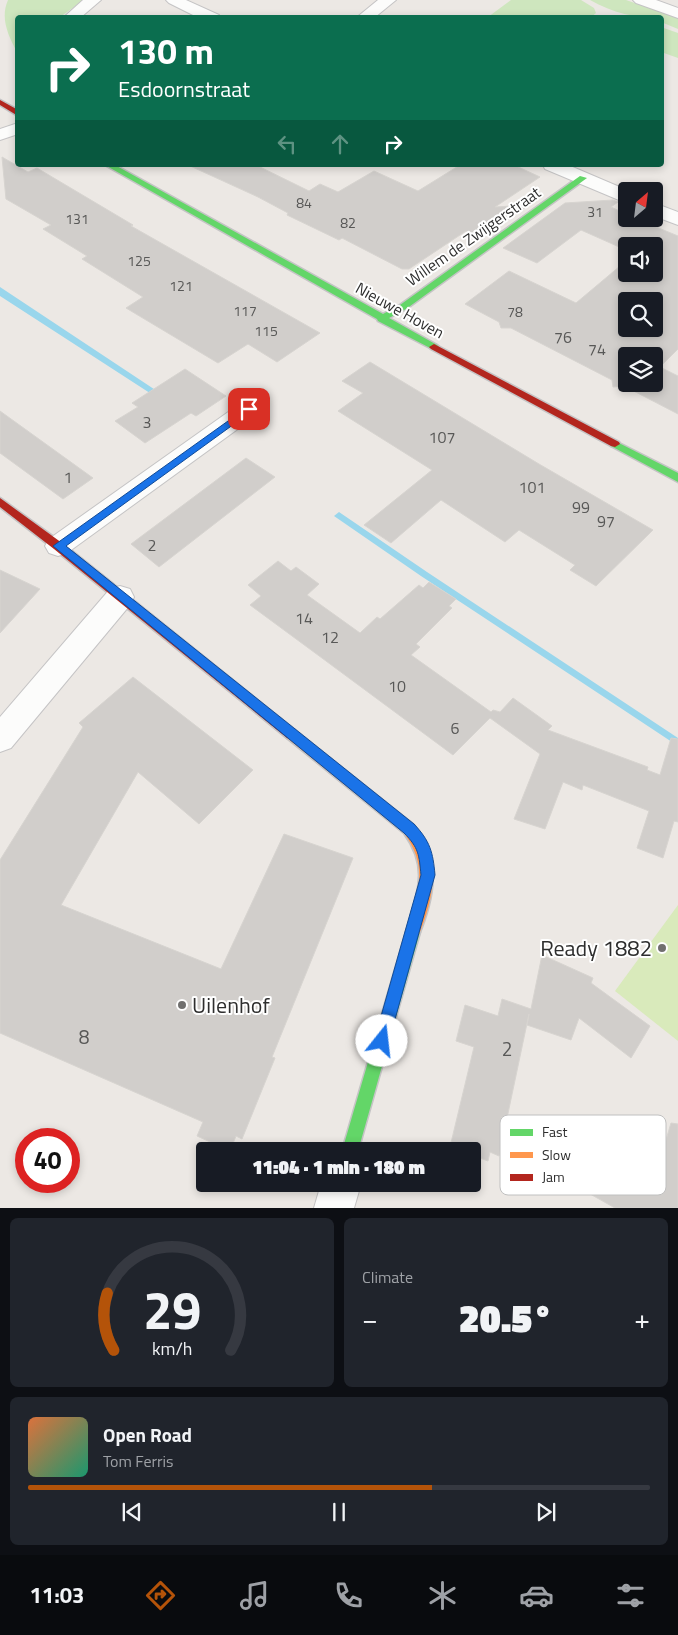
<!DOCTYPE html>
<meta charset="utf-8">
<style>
body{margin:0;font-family:"Titillium Web",sans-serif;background:#20242c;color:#f1f3f6;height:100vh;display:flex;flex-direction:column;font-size:19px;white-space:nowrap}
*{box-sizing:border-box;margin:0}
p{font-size:16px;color:#9ea1a6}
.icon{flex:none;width:28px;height:28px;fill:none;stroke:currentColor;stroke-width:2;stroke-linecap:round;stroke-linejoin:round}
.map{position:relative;height:1208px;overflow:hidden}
.drawer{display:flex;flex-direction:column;gap:10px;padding:10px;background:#0d0f14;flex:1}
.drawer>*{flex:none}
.banner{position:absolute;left:15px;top:15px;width:649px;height:152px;border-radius:5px;box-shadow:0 2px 8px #0003;background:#0b6e4f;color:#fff;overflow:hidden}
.needle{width:32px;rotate:28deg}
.controls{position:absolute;left:618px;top:182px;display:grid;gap:10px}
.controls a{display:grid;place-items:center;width:45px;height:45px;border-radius:5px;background:#171b24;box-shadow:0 2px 8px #0003;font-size:25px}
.speed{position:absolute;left:15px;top:1128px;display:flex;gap:10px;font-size:25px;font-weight:700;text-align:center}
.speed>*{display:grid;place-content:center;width:65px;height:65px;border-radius:50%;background:#171b24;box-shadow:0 2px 8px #0003;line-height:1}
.speed .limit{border:8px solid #d22;background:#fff;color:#111}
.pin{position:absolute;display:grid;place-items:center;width:42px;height:42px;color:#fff;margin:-21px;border-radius:10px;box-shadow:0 2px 8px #0006}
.me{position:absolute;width:55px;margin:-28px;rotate:16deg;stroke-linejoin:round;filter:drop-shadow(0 0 4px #0008)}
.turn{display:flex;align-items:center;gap:18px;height:105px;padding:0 20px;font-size:22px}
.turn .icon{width:65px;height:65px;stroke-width:2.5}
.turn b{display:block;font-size:35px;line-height:42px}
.lanes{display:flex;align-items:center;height:48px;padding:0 20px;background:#0003;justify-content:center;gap:25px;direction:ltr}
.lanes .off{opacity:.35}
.big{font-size:38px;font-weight:800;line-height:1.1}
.drawer .widget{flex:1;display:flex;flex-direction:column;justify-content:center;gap:8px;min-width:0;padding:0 18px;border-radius:8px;background:#20242c}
.drawer .dial{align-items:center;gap:0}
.dial svg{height:130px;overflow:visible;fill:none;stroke:#363941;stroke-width:7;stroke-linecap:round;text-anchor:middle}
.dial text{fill:#f1f3f6;stroke:none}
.song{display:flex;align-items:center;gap:15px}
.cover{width:60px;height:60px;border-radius:8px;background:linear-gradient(135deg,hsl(20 70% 55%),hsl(160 70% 35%))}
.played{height:5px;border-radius:2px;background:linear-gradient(90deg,#b45309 65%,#363941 65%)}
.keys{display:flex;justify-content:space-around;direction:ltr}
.heat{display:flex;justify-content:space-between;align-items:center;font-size:28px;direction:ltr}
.drawer .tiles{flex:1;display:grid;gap:10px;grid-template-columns:1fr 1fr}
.widget:last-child{grid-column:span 2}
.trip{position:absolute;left:196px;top:1142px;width:285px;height:50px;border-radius:5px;background:#171b24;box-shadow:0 2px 8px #0003;font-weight:800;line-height:50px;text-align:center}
.tabs{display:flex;height:80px;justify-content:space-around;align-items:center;background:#090b0e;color:#9ea1a6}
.tabs .icon{width:35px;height:35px}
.tabs .selected{color:#b45309}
.tabs b{font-size:22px;color:#f1f3f6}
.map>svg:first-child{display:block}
.green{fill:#cee6be}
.pitch{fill:#d9eabb}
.water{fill:#99d6ec}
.building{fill:#d1cecb;stroke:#d7d4d0;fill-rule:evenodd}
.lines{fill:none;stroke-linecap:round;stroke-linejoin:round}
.street-casing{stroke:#c5c4c5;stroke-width:2}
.fast-casing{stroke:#c5c4c5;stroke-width:3}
.slow-casing{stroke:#c5c4c5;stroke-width:3}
.jam-casing{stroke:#c5c4c5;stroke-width:3}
.street{fill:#fcfcfb;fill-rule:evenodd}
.fast{fill:#63d668;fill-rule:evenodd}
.slow{fill:#ff974d;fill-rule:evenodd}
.jam{fill:#b3261e;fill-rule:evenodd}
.route{fill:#1a73e8;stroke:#114b97}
.poi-dot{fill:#706f6e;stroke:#fff;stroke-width:2}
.labels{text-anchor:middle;stroke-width:4;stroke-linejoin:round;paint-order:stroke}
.far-number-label{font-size:14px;fill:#585857}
.far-street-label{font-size:16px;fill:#2e2e2e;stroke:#fff}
.number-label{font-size:16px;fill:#585857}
.near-number-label{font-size:19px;fill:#585857}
.near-poi-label{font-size:22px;fill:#2e2e2e;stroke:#fff;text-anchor:end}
.key{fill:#fff;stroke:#c0c0c0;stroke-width:1}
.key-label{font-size:14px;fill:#2e2e2e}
</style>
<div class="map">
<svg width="678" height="1208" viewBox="0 0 678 1208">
<rect width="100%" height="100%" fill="#ece8e4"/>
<path class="green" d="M8,0h76l-24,17 -42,1 -1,34c-9,-17 -17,-34 -9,-52z
M511,0h70l13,8 2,5 -6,5 -102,-1z
M590,0h36l52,18v11l-17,-7v-4c-26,0 -48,-5 -71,-18z
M661,27l17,6v25l-17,-6z"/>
<path class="pitch" d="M678,905v136l-63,-50z"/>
<path class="water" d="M0,287l178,118 -5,3 -173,-112z
M339,512l88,60 251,166v8l-257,-170 -87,-60z"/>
<path class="building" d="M2,157l26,15 9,-4 96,57 -2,1 189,107 -43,29 -29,-18 -30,19 -92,-55 17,-11 -61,-38 5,-3 -44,-27 8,-4 -45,-26z
M188,165h68l53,26 11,-7 18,8 36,-21 44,20 42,-26h54l26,12 -45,30 34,-2 -47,33 -16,-7 -57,38h-7l-60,-31 -3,2 -52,-25 1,-2 -30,-16z
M613,200l5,2 -7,5 15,7v5h11l41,17v113l-18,18 18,9v38l-54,-28 -11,1 -1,-7 -101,-52h-10l-2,-6 -34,-18 44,-33 67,32 50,-42v13h28v-28h-28v4l-45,-20 -44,33 -34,-15 62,-45zM626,301h28v28h-28zM626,356h28v28h-28z
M370,362l169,102 114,66 -57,56 -26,-16 5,-5 -56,-35 -14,12 -64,-42 -50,43 -27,-18 68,-55 -94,-59 25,-18 -21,-12z
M185,369l41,27 -30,20 -5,-3 -46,30 -30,-22 23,-14 -6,-4z
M0,411l93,67 -30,21 -63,-46z
M246,458l29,19 -116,90 -28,-23z
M278,561l13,10 5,-4 23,17 -12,11 53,38 17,-16 3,2 39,-34 4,3 6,-6 27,17 -7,7 3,2 -36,36 4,3 -9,8 80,57 2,-2 7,2 13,-14 39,28 -4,4 100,37 -1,3 13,5 11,-37 7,1v83l-4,-1 -11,37 -26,-10 12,-37 -66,-26 -1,5 -19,-8 -18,47 -31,-10 26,-65 -50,-36 -37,37 -127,-94 -76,-56 11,-9 -13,-11z
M0,570l40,19 -40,44z
M133,677l120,93 -54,54 -61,-52 -77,133 160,64 63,-135 69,24 -81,199 3,1 -33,81 -6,-3 -6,15 -33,-15 6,-14 -203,-89v-173l83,-133 -4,-4z
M542,955l51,23 -2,5 59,43 -19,32 -52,-40 -8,22 -44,-15 2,-11 -30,142 -9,-4 -2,9 -16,-6v-4h-10l-12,-4 24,-100 -18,-6 9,-36 33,11 4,-17 29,10z
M671,1123l7,1v84h-63l-32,-18 15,-44 57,31z"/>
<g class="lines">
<g class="street-casing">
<path id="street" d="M83,0h18l-21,18h-17z
M166,0h20l33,15 1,3h-21l-30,-15z
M378,0h18l-22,18h-18z
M633,0h23l22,8v10l-42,-15z
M18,123v11l-18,6v-11z
M543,165h25l61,26h-3v12l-81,-34z
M654,203l24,9v13l-24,-9z
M249,401l8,2 4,6 -4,6 -190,138 -9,3 -9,-3 -4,-7 4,-7 192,-136z
M120,586l10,3 4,8 -4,8 -119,143 -11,4v-35l110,-128z
M321,1184h40l-7,24h-40z"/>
</g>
<g class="fast-casing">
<path id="fast" d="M105,165h10l268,149 17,-9 180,-129 7,2 -181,131 -17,9 48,27 2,2 -5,3 -56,-29 -1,-2z
M615,441l63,32v9l-67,-36 -1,-2z
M413,925l5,2 2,5 -62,219h-16l64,-219 2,-5z"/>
</g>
<g class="slow-casing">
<path id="slow" d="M291,729l4,1 119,95c27,37 21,71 4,112l-5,2 -5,-2 -2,-5c11,-39 24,-63 -2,-99l-117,-95 -2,-4 2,-4z"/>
</g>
<g class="jam-casing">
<path id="jam" d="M0,100l18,10v6l-18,-11z
M434,344l185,98 1,2 -5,3 -4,-1 -180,-97 -2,-2z
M0,498l62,45 233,187 2,4 -2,4 -4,1 -4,-1 -233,-189 -54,-42z"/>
</g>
<use href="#street" class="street"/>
<use href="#fast" class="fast"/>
<use href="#slow" class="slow"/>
<use href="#jam" class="jam"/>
</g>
<path class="route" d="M249,406l5,3 -2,2 -186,135 348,278c16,17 19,28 21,51l-46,166 -2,6 -5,2 -6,-2 -2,-6 47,-166c-2,-20 -2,-27 -17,-42l-351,-287z"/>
<g class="poi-dot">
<circle cx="662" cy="948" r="5"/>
<circle cx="182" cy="1005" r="5"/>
</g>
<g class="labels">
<g class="far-number-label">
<text x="304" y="208">84</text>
<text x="595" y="217">31</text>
<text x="77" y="224">131</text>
<text x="348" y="228">82</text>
<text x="139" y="266">125</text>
<text x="181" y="291">121</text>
<text x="245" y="316">117</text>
<text x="515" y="317">78</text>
<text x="266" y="336">115</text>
</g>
<g class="far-street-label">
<text transform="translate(473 236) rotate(-35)" y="6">Willem de Zwijgerstraat</text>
<text transform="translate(400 310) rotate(29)" y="6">Nieuwe Hoven</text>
</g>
<g class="number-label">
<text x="563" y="343">76</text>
<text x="597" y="355">74</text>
<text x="147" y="428">3</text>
<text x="442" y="443">107</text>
<text x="68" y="483">1</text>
<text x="532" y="493">101</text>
<text x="581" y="513">99</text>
<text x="606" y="527">97</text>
<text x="152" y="551">2</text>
<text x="304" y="624">14</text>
<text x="330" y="643">12</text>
<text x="397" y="692">10</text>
<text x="455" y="734">6</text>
</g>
<g class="near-number-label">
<text x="84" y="1044">8</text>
<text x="507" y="1056">2</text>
</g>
<g class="near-poi-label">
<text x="652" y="956">Ready 1882</text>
<text x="192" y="1013" text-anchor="start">Uilenhof</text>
</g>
</g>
<rect x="500" y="1115" width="166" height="80" rx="8" class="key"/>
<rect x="510" y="1129" width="23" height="7" fill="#63d668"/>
<rect x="510" y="1152" width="23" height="6" fill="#ff974d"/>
<rect x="510" y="1174" width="23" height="7" fill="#b3261e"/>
<g class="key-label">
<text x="542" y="1137">Fast</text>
<text x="542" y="1160">Slow</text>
<text x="542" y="1182">Jam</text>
</g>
</svg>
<div class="controls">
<a><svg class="needle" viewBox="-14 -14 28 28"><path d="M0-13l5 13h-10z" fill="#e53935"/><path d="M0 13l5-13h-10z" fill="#9ea1a6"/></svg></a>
<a><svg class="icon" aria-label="sound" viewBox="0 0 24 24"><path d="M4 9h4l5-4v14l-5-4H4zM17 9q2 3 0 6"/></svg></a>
<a><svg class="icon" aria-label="search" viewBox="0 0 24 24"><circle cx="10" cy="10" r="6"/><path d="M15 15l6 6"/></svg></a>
<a><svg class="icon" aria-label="layers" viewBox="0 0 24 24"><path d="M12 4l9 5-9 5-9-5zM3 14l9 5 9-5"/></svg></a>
</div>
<div class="speed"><div class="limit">40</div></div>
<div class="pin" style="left:249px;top:409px;background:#d93025"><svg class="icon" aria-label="arrive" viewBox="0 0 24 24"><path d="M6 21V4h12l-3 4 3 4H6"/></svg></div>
<svg class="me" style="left:382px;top:1041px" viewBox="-20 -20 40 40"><circle r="19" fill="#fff"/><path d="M0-13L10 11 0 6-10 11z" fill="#1a73e8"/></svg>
<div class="trip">11:04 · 1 min · 180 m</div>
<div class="banner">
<div class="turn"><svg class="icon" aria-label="right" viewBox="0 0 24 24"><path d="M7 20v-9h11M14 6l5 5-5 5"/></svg><div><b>130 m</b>Esdoornstraat</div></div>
<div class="lanes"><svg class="icon off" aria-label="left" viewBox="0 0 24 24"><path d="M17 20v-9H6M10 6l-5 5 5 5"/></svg><svg class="icon off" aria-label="ahead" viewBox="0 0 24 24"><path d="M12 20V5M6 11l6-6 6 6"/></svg><svg class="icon" aria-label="right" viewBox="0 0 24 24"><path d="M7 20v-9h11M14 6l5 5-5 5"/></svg></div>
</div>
</div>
<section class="drawer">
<div class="tiles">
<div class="widget dial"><svg viewBox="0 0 100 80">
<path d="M14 69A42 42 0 1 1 86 69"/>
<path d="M14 69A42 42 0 0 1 10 34" stroke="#b45309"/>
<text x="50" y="56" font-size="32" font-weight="700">29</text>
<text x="50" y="72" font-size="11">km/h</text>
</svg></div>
<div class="widget"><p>Climate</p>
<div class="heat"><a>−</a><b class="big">20.5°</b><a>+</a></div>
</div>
<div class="widget">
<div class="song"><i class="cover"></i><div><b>Open Road</b><p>Tom Ferris</p></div></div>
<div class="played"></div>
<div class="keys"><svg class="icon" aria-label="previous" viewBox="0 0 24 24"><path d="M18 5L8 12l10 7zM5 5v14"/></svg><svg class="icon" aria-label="pause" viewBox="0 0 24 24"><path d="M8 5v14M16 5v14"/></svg><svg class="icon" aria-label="next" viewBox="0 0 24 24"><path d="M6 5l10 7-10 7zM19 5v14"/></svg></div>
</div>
</div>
</section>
<nav class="tabs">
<b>11:03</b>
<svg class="icon selected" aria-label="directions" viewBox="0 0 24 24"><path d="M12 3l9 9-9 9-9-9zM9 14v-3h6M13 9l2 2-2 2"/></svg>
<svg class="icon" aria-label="music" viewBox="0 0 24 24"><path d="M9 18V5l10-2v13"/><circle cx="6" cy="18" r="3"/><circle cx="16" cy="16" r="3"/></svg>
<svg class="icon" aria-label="phone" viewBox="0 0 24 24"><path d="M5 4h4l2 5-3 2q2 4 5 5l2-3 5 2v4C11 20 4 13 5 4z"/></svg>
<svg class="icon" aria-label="climate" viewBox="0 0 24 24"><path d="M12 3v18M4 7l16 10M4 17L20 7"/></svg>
<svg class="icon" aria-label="car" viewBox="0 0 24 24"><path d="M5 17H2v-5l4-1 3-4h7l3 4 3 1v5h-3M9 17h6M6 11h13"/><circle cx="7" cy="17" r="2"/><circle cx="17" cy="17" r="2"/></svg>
<svg class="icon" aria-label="filters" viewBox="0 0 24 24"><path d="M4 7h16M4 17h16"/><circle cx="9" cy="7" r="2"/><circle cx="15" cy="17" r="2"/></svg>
</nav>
